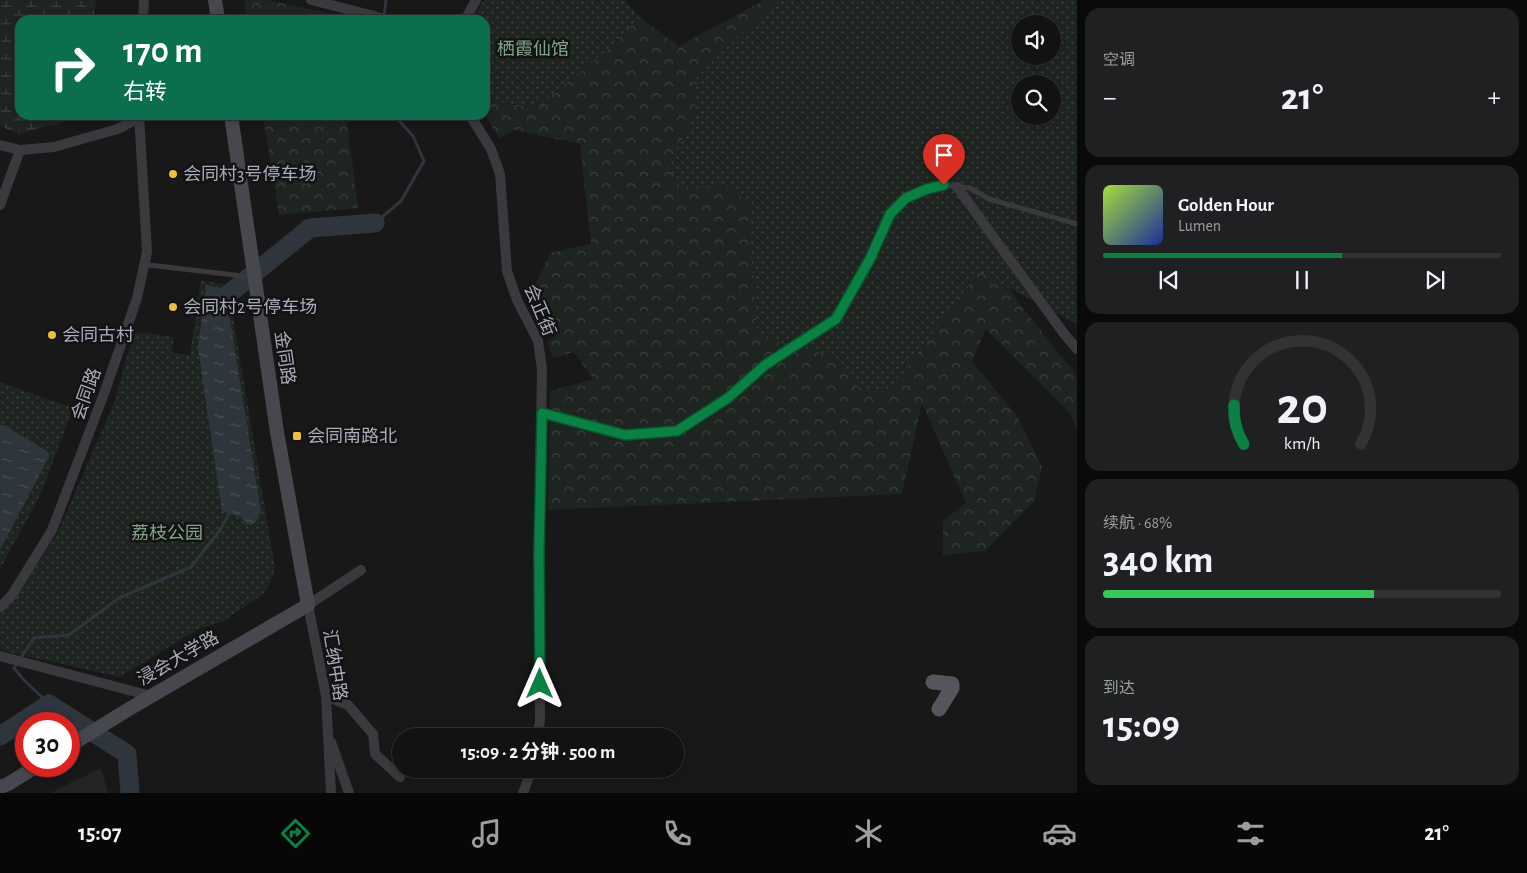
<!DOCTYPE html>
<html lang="zh">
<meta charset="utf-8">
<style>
body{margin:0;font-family:"Alegreya Sans","Noto Sans SC",sans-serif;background:#1f2021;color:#f1f3f6;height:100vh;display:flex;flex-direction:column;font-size:19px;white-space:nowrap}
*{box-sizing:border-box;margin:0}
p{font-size:16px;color:#9c9ea0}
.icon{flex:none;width:28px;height:28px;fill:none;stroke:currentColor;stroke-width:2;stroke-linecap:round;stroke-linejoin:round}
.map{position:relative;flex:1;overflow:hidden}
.panel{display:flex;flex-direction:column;gap:8px;padding:8px;background:#0a0a0a;width:450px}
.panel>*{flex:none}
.top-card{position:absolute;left:15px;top:15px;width:475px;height:105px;border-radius:15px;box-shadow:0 2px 8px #0003,0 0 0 1px #313233;background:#0b6e4f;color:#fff;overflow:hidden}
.controls{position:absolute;left:1011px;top:15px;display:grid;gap:10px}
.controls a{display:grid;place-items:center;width:50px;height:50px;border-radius:50%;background:#121213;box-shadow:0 2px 8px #0003,0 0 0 1px #313233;font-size:25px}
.speed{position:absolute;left:15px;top:712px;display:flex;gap:10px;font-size:25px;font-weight:700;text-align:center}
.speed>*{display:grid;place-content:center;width:65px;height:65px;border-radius:50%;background:#121213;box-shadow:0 2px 8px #0003,0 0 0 1px #313233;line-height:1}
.speed .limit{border:8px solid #d22;background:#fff;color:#111}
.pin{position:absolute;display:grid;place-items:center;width:42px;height:42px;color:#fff;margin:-51px -21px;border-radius:50% 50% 50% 0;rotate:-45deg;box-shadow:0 0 5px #0007}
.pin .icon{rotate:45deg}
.me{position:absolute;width:55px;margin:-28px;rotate:0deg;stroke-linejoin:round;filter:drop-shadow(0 0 4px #0008)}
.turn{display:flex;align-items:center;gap:18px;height:105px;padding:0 25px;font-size:22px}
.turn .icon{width:65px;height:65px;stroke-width:2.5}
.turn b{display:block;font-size:35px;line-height:42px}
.big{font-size:38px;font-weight:700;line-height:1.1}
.panel .widget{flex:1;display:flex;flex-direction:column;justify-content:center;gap:8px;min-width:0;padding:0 18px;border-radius:15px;background:#1f2021}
.panel .dial{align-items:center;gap:0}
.dial svg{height:130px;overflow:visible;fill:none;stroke:#313233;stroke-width:7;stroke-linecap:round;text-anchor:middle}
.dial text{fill:#f1f3f6;stroke:none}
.song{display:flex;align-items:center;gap:15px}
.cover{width:60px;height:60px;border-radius:8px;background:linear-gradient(135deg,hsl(80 70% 55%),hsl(230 70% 35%))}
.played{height:5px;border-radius:2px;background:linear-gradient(90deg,#0b8043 60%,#313233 60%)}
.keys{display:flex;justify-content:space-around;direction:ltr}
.heat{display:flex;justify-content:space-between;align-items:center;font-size:28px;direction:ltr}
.charge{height:8px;border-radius:4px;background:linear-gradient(90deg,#34c759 68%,#313233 0)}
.trip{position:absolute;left:392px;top:728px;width:292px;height:50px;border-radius:25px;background:#121213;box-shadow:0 2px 8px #0003,0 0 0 1px #313233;font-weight:700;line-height:50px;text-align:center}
.tabs{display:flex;height:80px;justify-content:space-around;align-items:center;background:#070708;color:#9c9ea0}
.tabs .icon{width:35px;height:35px}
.tabs .current{color:#0b8043}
.tabs b{font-size:22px;color:#f1f3f6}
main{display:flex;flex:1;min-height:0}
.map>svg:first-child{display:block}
.built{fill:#242426}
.forest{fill:url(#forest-crowns);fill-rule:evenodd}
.wetland{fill:url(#wetland-marsh)}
.park{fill:url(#park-dots);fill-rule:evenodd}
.water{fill:url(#water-ripples)}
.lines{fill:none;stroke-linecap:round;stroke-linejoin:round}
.stream{stroke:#2e353d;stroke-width:3}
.river{stroke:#2e353d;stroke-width:19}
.lane{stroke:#39393e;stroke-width:5}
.street{stroke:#39393e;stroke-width:10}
.secondary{stroke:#47484e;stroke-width:14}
.primary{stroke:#55565d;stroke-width:15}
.route-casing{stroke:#07532c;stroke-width:12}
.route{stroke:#0b8043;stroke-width:9}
.poi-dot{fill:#ebc03e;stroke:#131214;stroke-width:2}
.labels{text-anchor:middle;stroke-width:5;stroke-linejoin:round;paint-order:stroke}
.park-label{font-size:18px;fill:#82a387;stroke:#131214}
.poi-label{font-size:18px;fill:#aaadb9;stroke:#131214;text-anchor:start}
.street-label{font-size:18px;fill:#aaadb9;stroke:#131214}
</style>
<main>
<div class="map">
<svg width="1077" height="793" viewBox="0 0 1077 793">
<defs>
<pattern id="forest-crowns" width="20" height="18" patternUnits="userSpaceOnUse" patternTransform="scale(1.25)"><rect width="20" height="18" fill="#1e241f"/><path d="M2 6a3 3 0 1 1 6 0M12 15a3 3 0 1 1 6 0" fill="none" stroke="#3c413d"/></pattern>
<pattern id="wetland-marsh" width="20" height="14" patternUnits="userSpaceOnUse" patternTransform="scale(1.25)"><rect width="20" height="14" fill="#1e241f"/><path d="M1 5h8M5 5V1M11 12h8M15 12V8" fill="none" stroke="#3c413d"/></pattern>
<pattern id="park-dots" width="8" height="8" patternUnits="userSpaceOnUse" patternTransform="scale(1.25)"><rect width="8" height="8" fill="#1e241f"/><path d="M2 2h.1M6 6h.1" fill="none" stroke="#3c413d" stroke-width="1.8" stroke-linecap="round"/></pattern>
<pattern id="water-ripples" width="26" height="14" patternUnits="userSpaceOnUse" patternTransform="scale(1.25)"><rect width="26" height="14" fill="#2e353d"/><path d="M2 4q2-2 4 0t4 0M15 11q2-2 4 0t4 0" fill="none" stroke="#4a5057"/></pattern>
</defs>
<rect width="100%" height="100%" fill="#181819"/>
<path class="built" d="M101,768l7,25h-57z"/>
<path class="forest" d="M244,0h22l67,14 1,6h-87z
M762,0h315v216l-138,-37 79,123 59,74v55l-7,-18 -84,-84 -14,32 45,55 25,51 -8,34 -49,50 -42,4v-34l23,-18 -44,-100 -20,91 -354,16 2,-119 43,-12 -19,-27 -21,6 -5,-15 12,-11 -26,-45 16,-34 41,-9 -11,-100 -65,-14 -16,8 -14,-23v-19l20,7 27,4 24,-15 52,-43 31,-32 40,29 80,-43zM1020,24h32v32h-32zM1020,84h32v32h-32z
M263,115h83l12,93 -79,7z"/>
<path class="wetland" d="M0,0h96l-3,20h-73v95h70l-71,19 -19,-8z"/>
<path class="park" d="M484,0h141l14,17 -31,32 -52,43 -23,15 -28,-4 -20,-7v-76h-14z
M779,0h298v324l-98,-52 -91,121 -26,-3 -34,-35 -71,-19 -9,-134 -23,-17 -41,6 -17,-25 28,-49 2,-43zM1020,24h32v32h-32zM1020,84h32v32h-32z
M201,280l21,4 6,4 47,280 -5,15 -8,12 -40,27 -24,7 -78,48 -120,-27v-37l14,-15 43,-64 57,-131 19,-69 13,-1 28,4 -2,16 18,2z
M0,382l73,26 -32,86 -41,75z"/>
<path class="water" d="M206,285l19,4 36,222 -5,10 -5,4 -5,-1 -5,-7 -19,-6 -24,-163z
M0,425h4l43,26 3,4 -50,95z"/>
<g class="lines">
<path class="stream" d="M384,17l2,-17
M375,223l26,-22 23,-40 -11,-25 -19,-21
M49,704l-26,-25 -9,-11 20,-30 35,-3 50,-37 72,-31 29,-37 11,-20"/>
<path class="river" d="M216,316v-12l94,-76 65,-5
M0,736l49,-32 78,50 3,39"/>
<path class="lane" d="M149,265l103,12
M542,413l83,22 52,-4 51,-33 37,-33 72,-46 34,-60 19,-45 16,-16 21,-9 17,-4 26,3 19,11 88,25"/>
<path class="street" d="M311,0l79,20
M143,20l1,-20
M465,20l11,-20
M470,115l21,34 9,25 7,97 10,29 21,41 4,28 -3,184 1,168 -3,15
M0,145l20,5 34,-3 60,-17 10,-4 15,-9
M957,187l108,148 12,14
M0,205l20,-55
M0,607l12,-12 40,-65 53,-139 32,-93 10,-46 -8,-137
M0,656l151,40
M326,696l22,9 25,29 2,20 25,23
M331,742l18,51
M331,793l-5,-97 -18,-91 53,-35
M523,793l9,-24"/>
<path class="secondary" d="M215,0l3,20
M69,746l60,-37 179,-104 -31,-173 -46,-317
M0,787l8,-3 29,-18"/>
<path class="primary" d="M933,682l19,2v4l-13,21"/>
</g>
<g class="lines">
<g class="route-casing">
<path id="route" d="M540,684l-1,-131 3,-140 83,22 52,-4 51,-33 37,-33 71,-46 34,-60 20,-45 16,-16 21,-9 17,-4"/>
</g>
<use href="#route" class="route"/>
</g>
<g class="poi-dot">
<circle cx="173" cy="174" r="5"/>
<circle cx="173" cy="307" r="5"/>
<circle cx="52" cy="335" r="5"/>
<rect x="292" y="431" width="10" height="10" rx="2.5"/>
</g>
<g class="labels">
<g class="park-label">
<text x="533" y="55">栖霞仙馆</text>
<text x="167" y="539">荔枝公园</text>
</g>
<g class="poi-label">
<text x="183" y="180">会同村3号停车场</text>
<text x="183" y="313">会同村2号停车场</text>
<text x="62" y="341">会同古村</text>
<text x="307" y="442">会同南路北</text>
</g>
<g class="street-label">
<text transform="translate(540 310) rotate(67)" y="6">会正街</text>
<text transform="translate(285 358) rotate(82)" y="6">金同路</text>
<text transform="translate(86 394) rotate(-70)" y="6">会同路</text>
<text transform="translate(178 658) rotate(-30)" y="6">浸会大学路</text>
<text transform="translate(335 665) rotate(81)" y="6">汇纳中路</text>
</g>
</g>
</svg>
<div class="controls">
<a><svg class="icon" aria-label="sound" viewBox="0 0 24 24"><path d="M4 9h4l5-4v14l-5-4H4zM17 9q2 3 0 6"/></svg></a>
<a><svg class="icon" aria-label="search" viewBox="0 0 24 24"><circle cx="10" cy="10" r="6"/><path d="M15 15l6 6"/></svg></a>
</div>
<div class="speed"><div class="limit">30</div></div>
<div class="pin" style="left:944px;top:185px;background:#d93025"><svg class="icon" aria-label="arrive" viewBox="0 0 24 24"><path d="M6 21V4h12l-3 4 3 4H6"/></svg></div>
<svg class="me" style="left:540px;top:684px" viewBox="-20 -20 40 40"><path d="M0-17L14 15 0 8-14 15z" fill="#0b8043" stroke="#fff" stroke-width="4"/></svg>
<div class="trip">15:09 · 2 分钟 · 500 m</div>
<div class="top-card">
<div class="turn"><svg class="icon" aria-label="right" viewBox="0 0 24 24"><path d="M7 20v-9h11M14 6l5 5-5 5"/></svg><div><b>170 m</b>右转</div></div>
</div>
</div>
<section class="panel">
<div class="widget"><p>空调</p>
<div class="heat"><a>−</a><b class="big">21°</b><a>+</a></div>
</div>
<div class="widget">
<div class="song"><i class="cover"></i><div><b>Golden Hour</b><p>Lumen</p></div></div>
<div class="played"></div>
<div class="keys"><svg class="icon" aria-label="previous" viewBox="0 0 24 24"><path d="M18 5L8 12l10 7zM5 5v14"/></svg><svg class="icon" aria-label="pause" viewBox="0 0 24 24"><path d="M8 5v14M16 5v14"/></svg><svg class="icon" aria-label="next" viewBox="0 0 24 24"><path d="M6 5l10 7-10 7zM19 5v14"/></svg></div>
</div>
<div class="widget dial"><svg viewBox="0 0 100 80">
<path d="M14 69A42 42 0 1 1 86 69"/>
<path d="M14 69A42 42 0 0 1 8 45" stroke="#0b8043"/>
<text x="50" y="56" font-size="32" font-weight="700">20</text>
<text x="50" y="72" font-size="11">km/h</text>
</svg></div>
<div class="widget"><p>续航 · 68%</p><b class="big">340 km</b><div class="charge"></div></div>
<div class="widget"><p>到达</p><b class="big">15:09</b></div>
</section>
</main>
<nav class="tabs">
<b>15:07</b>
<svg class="icon current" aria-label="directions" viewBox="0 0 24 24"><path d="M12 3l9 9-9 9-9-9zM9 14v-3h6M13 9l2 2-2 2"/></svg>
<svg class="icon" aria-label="music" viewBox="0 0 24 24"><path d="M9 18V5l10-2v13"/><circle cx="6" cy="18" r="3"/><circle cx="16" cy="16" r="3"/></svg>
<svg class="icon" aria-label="phone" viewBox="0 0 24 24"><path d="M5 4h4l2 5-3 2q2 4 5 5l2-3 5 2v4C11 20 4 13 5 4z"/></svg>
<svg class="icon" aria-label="climate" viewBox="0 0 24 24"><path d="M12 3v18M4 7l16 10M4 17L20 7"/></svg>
<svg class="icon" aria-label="car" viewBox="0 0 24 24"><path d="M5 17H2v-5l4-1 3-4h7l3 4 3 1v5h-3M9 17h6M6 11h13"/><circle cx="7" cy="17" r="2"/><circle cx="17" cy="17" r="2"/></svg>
<svg class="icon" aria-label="filters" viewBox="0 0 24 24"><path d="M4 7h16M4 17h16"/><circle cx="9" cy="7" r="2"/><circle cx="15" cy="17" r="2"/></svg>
<b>21°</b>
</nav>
